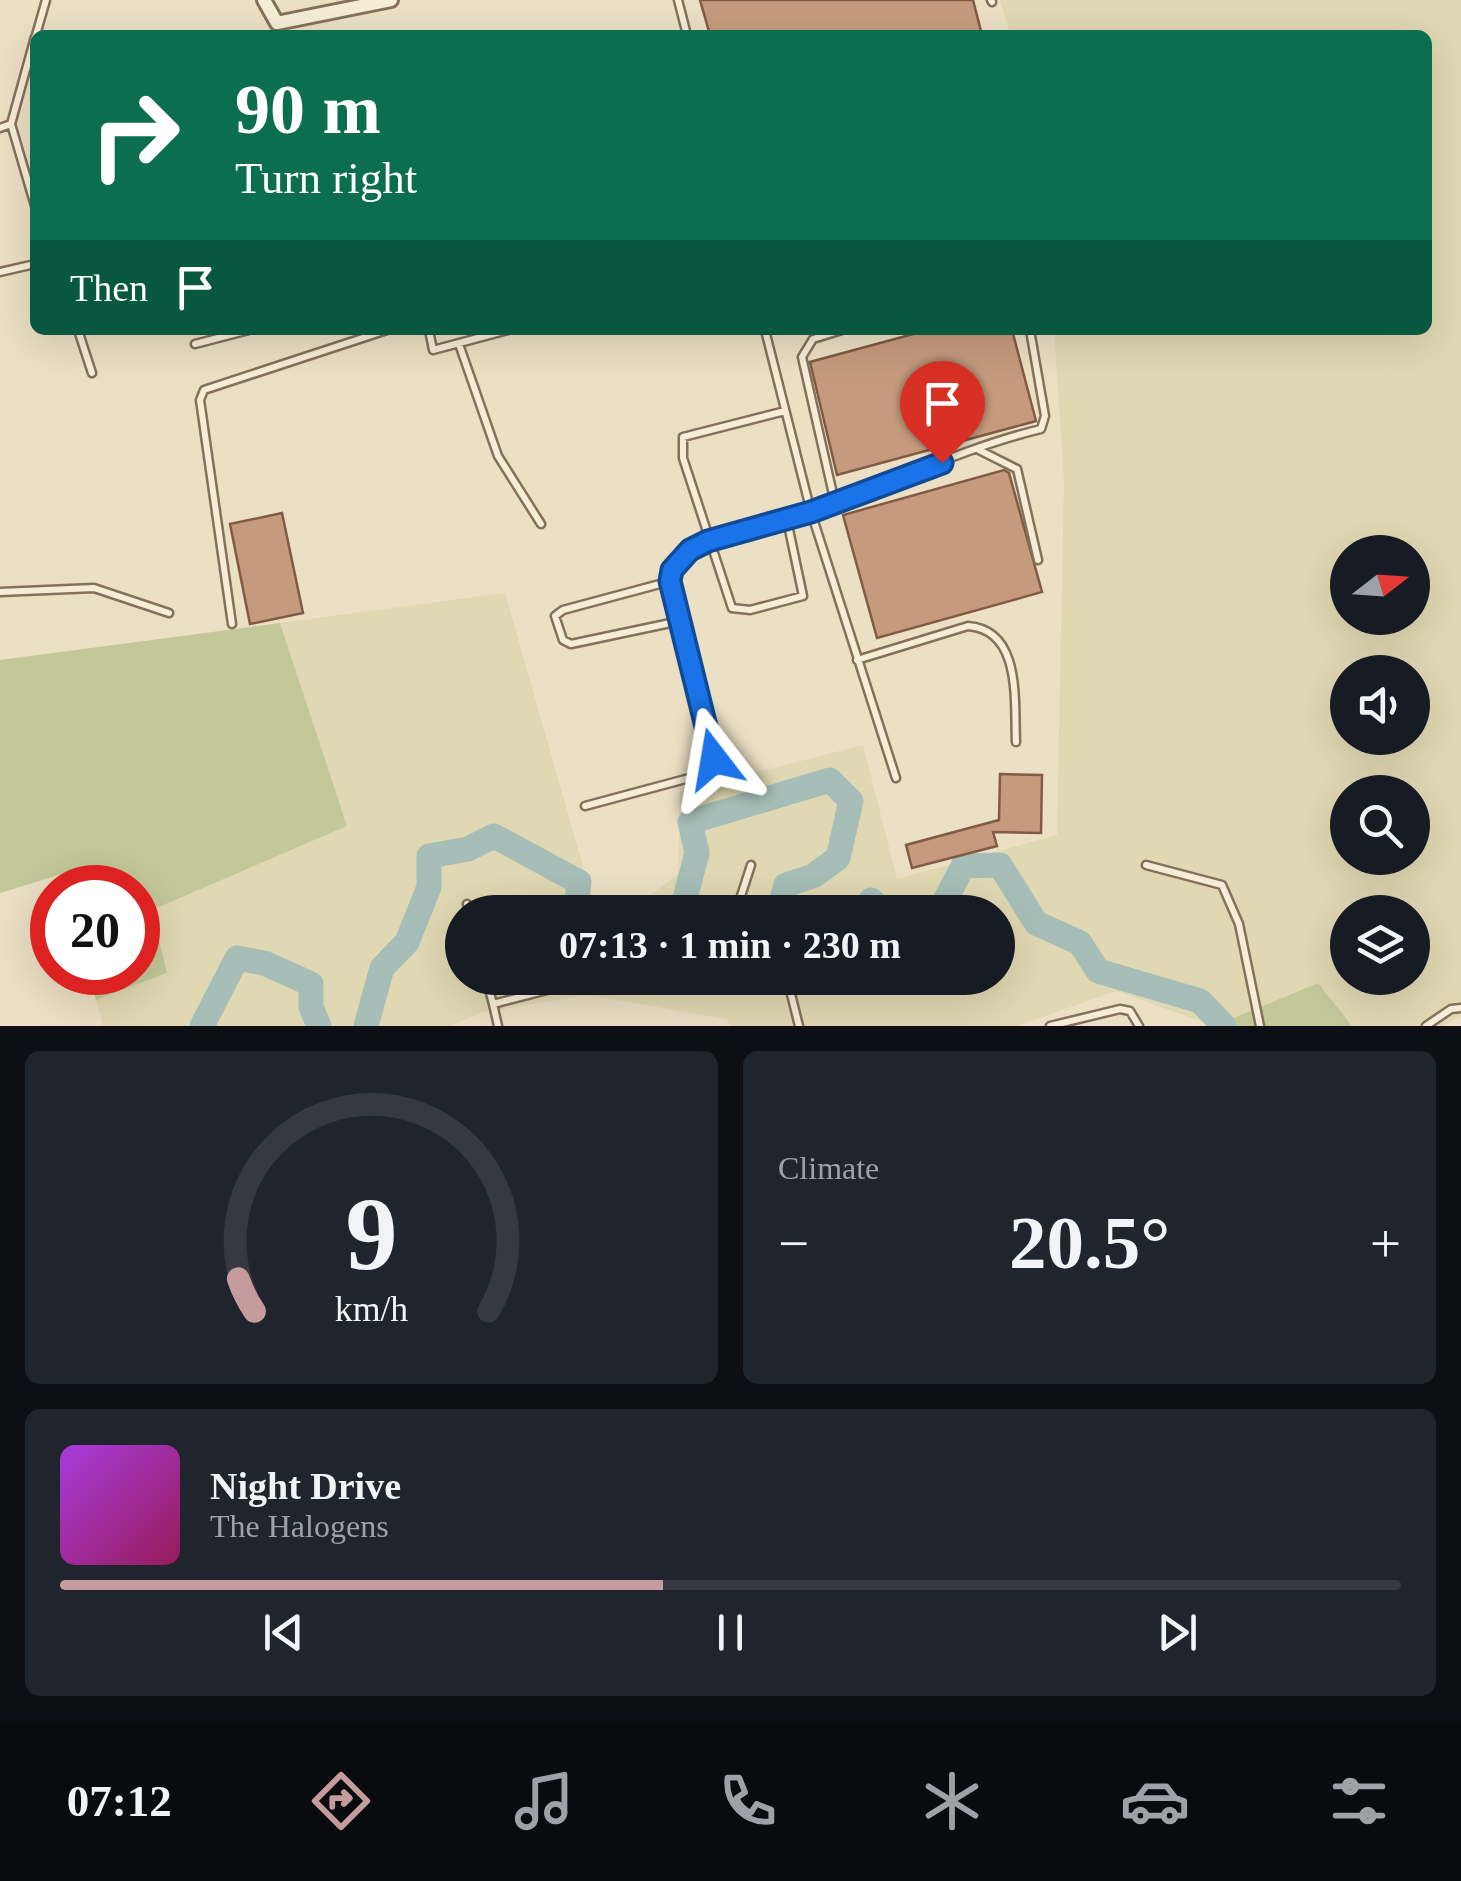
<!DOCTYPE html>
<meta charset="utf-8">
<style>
body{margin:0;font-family:Georgia,serif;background:#20242c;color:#f1f3f6;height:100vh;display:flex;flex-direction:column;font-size:38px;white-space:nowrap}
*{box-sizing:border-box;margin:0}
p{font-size:32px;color:#9ea1a6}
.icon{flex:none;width:55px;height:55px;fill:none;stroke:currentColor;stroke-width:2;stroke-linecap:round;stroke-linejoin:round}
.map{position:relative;height:1026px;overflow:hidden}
.sheet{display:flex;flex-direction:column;gap:25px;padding:25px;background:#0d0f14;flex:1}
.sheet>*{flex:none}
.banner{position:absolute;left:30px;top:30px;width:1402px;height:305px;border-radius:15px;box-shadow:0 10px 40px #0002;background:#0b6e4f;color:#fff;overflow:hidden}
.needle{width:65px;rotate:73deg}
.fabs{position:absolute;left:1330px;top:535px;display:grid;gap:20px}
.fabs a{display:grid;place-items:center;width:100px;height:100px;border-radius:50%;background:#171b24;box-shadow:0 10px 40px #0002;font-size:50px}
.speed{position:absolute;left:30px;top:865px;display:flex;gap:20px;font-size:50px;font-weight:700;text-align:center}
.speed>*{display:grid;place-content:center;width:130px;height:130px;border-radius:50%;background:#171b24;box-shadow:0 10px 40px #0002;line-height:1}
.speed .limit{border:15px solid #d22;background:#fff;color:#111}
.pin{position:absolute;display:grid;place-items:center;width:85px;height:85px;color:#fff;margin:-102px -42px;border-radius:50% 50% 50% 0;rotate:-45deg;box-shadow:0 0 10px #0007}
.pin .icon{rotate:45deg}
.me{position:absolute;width:110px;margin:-55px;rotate:346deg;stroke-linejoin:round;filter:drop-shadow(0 0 8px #0008)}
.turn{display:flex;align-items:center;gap:35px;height:210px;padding:0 40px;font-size:45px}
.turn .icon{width:130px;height:130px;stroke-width:2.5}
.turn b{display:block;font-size:70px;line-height:85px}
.then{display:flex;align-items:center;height:95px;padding:0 40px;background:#0003;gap:20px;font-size:38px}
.big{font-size:75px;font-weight:700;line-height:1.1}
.sheet .tile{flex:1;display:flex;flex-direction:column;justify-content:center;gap:15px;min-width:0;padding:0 35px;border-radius:15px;background:#20242c}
.sheet .dial{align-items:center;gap:0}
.dial svg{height:260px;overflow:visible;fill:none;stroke:#363941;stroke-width:7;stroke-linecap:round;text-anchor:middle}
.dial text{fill:#f1f3f6;stroke:none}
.song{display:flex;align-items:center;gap:30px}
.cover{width:120px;height:120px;border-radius:15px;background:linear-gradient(135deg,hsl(280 70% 55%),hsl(330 70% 35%))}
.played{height:10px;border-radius:5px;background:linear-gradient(90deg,#c59b9e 45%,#363941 45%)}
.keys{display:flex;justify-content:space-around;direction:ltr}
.heat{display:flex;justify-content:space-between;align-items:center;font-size:55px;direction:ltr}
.sheet .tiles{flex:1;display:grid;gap:25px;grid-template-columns:1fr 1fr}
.tile:last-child{grid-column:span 2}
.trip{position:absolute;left:445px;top:895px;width:570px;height:100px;border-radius:50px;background:#171b24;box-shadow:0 10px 40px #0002;font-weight:700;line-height:100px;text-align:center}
.tabs{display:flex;height:160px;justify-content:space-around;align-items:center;background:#090b0e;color:#9ea1a6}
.tabs .icon{width:70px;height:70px}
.tabs .on{color:#c59b9e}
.tabs b{font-size:45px;color:#f1f3f6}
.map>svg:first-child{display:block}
.farmland{fill:#e0d8b2;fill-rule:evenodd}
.green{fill:#c3c899}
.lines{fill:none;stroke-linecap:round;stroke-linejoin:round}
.river{stroke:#a6beb7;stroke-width:25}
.building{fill:#c69b7d;stroke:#825b44;stroke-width:2.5}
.service-casing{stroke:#84715c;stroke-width:11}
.minor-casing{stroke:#84715c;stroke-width:18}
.service{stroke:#f6edd7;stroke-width:6}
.minor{stroke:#f6edd7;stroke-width:12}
.route-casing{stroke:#114b97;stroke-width:25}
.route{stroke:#1a73e8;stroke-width:18}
</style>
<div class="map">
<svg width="1461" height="1026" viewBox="0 0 1461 1026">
<rect width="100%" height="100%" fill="#ebdfc4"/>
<path class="farmland" d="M1000,0h461v1016l-18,10h-91l-35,-43 -103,43 -98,-35 -99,35h-287l-3,-7 -140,-24 -107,18 -30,13h-347l-7,-26 71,-27 -15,-63 195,-84 -67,-203 225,-30 91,319h-134v66h536v-66h-370l50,-38 2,-82 183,-47 34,134 160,-44 7,-353 -10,-152h374v-295h-418zM1348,552h64v66h-64zM1348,672h64v66h-64zM1348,792h64v66h-64zM1348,912h64v66h-64z"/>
<path class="green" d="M280,623l67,203 -195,84 15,63 -71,27 -7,-27 49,-1v-84l-72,-1 -4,-13 -62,19v-233z
M1318,983l34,43h-138z"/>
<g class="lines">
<path class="river" d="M666,912l17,-6 14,-53 -7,-31 140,-42 21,21 -13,57 -25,18 -27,9 -8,27
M863,912l8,-12 14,12
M939,912l24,-46 37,-1 36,58 44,20 18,28 102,30 24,25
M202,1026l35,-68 27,5 47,21v23l8,19
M366,1026l16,-58 25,-26 22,-55v-31l39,-7 26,-13 85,46 -3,30"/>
</g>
<path class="building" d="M700,0h273l9,35h-272z
M928,330h84l24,91 -199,54 -27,-113z
M1004,470l5,3 33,119 -165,46 -34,-123z
M282,513l21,100 -53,11 -20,-100z
M1000,774l42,1 -1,58 -48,-1 4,14 -85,22 -6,-23 93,-25z"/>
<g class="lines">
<g class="service-casing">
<path id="service" d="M678,0l9,35
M991,0l1,2
M36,35l10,-35
M35,37l-24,87 24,82
M0,128l11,-4
M0,272l35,-8
M78,330l14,43
M429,330l4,20 75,-20
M765,330l46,182 85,266
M195,344l54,-14
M459,344l39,112 43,68
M785,411l-102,26v21l49,150 18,2 53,-14 -16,-76
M979,450l38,19 21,91
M835,503l-33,-146 11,-18 29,-9
M671,581l-108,29 -8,6 8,24 8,4 109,-23
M0,592l94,-4 75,25
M232,624l-32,-224 4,-10 183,-60
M857,660l111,-34c54,4 46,75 48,116
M585,806l123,-33 5,-6 -42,-186c1,-13 9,-24 20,-32 32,-23 81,-23 118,-36 77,-27 153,-65 232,-84l4,-13 -15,-86
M1146,865l76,20 17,39 21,102
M467,904l2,8
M747,912l-6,-16 10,-31
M486,978l7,26 101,-26
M787,978l12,48
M493,1004l5,22
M1050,1026l70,-17 10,2 9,15
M1426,1026l25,-17 10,-1"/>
</g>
<g class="minor-casing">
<path id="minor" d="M264,0l13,23 114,-23"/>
</g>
<use href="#service" class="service"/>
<use href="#minor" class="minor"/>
</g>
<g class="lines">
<g class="route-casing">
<path id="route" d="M714,759l-44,-178 2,-11 18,-20 18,-9 103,-29 131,-49"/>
</g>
<use href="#route" class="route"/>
</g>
</svg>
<div class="fabs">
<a><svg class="needle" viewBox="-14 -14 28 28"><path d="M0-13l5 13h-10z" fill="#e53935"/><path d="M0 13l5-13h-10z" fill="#9ea1a6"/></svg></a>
<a><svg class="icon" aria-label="sound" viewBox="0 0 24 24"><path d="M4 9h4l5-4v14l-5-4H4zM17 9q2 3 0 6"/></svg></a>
<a><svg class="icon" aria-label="search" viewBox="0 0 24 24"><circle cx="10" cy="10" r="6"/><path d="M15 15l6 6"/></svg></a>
<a><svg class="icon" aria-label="layers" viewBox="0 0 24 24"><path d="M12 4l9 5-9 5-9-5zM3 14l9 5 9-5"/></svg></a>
</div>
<div class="speed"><div class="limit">20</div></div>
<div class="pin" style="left:942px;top:463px;background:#d93025"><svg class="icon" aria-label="arrive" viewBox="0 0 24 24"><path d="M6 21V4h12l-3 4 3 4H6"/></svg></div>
<svg class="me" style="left:714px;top:759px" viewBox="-20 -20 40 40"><path d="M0-17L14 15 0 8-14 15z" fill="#1a73e8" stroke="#fff" stroke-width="4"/></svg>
<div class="trip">07:13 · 1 min · 230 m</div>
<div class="banner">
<div class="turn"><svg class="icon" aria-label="right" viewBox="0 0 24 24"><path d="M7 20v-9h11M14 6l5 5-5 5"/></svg><div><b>90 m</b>Turn right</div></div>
<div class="then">Then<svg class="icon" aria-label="arrive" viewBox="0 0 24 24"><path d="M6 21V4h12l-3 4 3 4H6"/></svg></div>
</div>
</div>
<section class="sheet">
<div class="tiles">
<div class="tile dial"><svg viewBox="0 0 100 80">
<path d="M14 69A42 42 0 1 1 86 69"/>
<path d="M14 69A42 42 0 0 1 9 59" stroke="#c59b9e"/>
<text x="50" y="56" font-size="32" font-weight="700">9</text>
<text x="50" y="72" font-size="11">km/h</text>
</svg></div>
<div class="tile"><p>Climate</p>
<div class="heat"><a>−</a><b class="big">20.5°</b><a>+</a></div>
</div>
<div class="tile">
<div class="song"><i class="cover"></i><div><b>Night Drive</b><p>The Halogens</p></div></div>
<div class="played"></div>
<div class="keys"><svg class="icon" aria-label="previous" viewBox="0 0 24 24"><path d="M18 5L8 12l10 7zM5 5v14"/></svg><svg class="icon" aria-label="pause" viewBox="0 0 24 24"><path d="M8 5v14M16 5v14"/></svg><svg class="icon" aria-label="next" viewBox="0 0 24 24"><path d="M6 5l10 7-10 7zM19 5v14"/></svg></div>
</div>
</div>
</section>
<nav class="tabs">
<b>07:12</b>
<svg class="icon on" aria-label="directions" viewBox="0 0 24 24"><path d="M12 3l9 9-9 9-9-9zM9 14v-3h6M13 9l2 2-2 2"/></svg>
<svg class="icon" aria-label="music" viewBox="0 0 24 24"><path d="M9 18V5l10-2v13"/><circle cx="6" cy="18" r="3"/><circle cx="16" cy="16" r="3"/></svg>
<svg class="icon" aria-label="phone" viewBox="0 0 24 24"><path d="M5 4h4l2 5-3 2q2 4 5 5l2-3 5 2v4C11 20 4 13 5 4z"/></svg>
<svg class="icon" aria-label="climate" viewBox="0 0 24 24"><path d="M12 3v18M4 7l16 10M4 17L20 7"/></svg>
<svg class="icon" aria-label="car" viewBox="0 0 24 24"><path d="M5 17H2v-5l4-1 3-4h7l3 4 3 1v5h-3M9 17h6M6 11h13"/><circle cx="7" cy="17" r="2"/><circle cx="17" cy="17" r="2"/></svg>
<svg class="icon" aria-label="filters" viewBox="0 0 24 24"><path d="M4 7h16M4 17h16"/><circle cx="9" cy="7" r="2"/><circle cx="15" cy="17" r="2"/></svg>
</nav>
